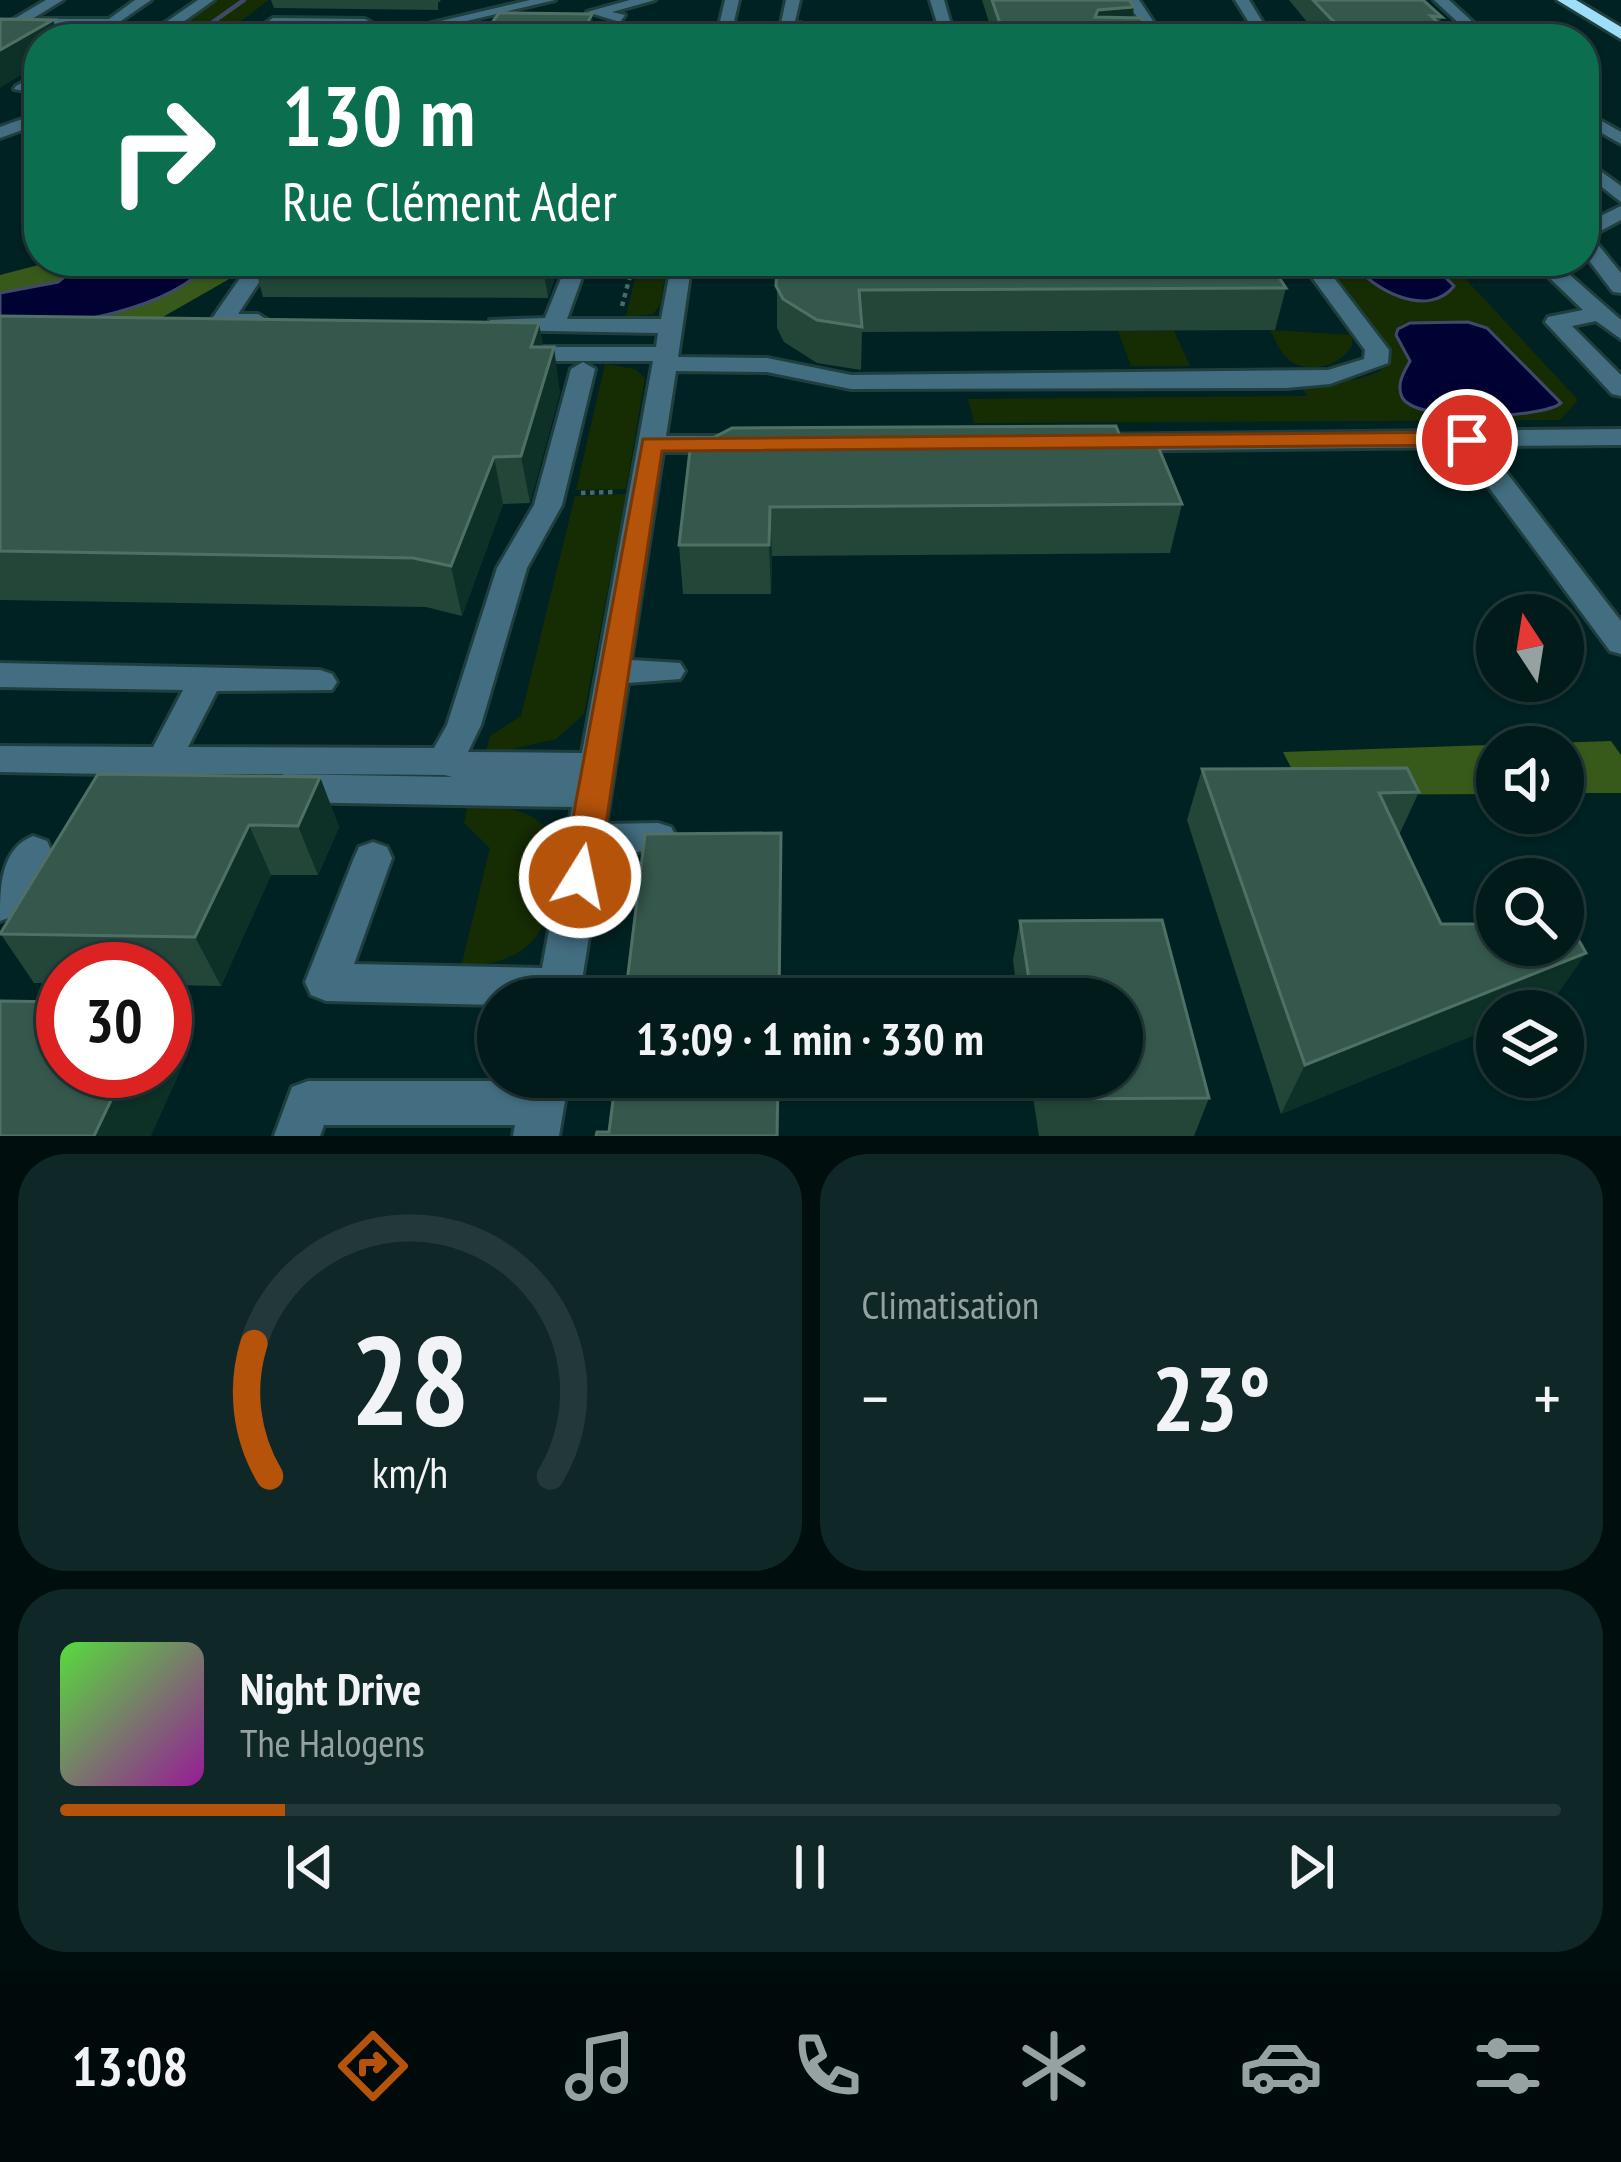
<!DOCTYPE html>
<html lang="fr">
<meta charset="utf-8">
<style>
body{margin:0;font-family:"PT Sans Narrow",sans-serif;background:#0f2727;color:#f1f3f6;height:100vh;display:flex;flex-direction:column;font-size:45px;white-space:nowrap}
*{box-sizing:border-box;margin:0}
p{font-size:39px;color:#96a1a2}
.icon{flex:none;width:66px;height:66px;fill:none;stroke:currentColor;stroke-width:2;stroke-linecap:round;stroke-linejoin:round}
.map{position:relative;height:1136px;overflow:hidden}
.details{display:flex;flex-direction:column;gap:18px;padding:18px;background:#010e0e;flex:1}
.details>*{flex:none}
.banner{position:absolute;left:24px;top:24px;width:1575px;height:252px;border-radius:48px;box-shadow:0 3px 9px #0004,0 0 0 3px #233839;background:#0b6e4f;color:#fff;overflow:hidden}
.needle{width:78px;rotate:348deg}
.fabs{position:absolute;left:1476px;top:594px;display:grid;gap:24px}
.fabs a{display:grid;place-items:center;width:108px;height:108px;border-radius:50%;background:#011a1a;box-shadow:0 3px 9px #0004,0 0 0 3px #233839;font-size:60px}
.speed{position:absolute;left:36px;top:942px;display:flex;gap:24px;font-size:60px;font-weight:700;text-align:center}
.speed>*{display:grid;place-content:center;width:156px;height:156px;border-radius:50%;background:#011a1a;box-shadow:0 3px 9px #0004,0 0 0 3px #233839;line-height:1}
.speed .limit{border:18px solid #d22;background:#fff;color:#111}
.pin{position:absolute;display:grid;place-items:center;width:102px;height:102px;color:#fff;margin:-51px;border:6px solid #fff;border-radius:50%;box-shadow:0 3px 12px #0007}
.me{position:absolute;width:132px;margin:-66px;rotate:10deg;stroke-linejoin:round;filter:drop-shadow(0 0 9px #0008)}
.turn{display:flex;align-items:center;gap:42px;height:252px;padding:0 60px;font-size:54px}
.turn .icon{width:156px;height:156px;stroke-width:2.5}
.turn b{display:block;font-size:84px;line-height:102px}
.big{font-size:90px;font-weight:700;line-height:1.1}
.details .tile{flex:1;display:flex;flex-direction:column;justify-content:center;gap:18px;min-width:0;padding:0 42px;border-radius:48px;background:#0f2727}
.details .dial{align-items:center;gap:0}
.dial svg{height:312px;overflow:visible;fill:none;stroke:#233839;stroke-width:7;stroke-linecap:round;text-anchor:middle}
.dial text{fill:#f1f3f6;stroke:none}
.song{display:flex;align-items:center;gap:36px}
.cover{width:144px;height:144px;border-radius:18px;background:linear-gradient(135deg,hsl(110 70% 55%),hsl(300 70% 35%))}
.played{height:12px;border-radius:6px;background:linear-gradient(90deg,#b45309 15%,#233839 15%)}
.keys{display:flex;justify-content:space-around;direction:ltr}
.heat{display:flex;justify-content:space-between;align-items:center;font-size:66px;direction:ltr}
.details .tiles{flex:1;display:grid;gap:18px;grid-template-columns:1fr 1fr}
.tile:last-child{grid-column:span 2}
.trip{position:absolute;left:477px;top:978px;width:666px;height:120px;border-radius:60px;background:#011a1a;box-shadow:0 3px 9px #0004,0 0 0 3px #233839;font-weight:700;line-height:120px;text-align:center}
.dock{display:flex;height:192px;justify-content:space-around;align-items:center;background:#000a0a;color:#96a1a2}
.dock .icon{width:84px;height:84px}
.dock .current{color:#b45309}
.dock b{font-size:54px;color:#f1f3f6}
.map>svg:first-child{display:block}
.green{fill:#162d03}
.forest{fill:#375a1b}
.water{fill:#000233;stroke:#41496b;stroke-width:3}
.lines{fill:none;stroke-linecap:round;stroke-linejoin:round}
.stream{stroke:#41496b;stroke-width:4.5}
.minor-casing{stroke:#1f3f3f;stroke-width:6}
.highway-casing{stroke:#1f3f3f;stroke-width:6}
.path{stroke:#4b6968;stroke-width:4.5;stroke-dasharray:4.5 4.5;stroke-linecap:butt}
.minor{fill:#436e81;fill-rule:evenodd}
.highway{fill:#9fdef9;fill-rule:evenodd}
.wall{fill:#234639}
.shaded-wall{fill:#0d3027}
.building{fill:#36584c;stroke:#507066;stroke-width:3}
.route{fill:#b45309;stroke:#753606;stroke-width:3}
</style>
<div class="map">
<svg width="1621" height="1136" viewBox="0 0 1621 1136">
<rect width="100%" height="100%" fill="#012222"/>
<path class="green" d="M217,0h52l-52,39h-57z
M639,261h29l-8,44 -7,9 -27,3z
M1320,261h129l129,139 -18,20 -586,3 -6,-24 339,-3 -7,-12 59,-5 21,-8 8,-20z
M1270,330l82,5v10c-10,20 -40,29 -60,17 -10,-6 -16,-21 -22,-32z
M1118,331h56l16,35h-59z
M605,364l30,5 10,9 -19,111 -50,1z
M626,494l-42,220 -28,25 -71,16 5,-19 31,-20 54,-220z
M468,804c26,1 61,4 79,25 10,13 8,30 7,45 -3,64 -29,89 -93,93l29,-119 -26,-25z"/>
<path class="forest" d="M54,261h31l-27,21 -58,11v-18z
M209,261h22l5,7 -5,10 -98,56 -100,-6c50,-9 150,-21 176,-67z
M1611,741l10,14v38h-58v-46h-66v47l-192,1 -22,-43z"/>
<path class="water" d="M84,261h125l1,1c-38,48 -151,67 -210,64v-33l58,-11z
M1352,261h77l25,25c-26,34 -84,3 -102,-25z
M1468,322l19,6 74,75c-19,16 -147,20 -159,-6 -6,-13 2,-25 8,-36l-14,-26 2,-6 12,-6z"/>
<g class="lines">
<path class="stream" d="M189,39l55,-39"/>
<g class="minor-casing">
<path id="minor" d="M46,0h17l-31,19h77l26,-19h16l-39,27h-98l-7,-4z
M198,0h16l-55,39 -76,-3 7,-4 63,-1z
M530,0h25l-165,39h-26z
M630,0h25l-43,12 13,3 -5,7 -33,-10z
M725,0h14l-7,30 55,-3 -6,-4 5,-23h14l-5,21 13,5h130l-8,-26h14l8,28 20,11 -28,-5 -114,-1 -100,6 -238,-4 -45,4 45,-12 226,3z
M1125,0h14l26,39h-70l54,-5z
M1235,0h14l19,31 13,8 -23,-2z
M1434,0h15l42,39h-15z
M273,18l92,1 7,4 -7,4 -89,-1 -17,13h-16z
M39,74v20l-25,-5 2,-3z
M1584,111l37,21v12l-37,-21z
M39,113v11l-39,14v-11z
M1584,159l37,27v16l-37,-29z
M1621,206v14l-30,16 30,37v20l-8,-1 -29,-38v-30z
M252,261h21l-35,53h20l11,7 -11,7 -44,-3 -3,-5z
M568,261h20l-21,58h94l11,-58h20l-14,96 89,1 84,17 477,-5 36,-11 1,-9 -65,-89h21l68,89 -1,13 -58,21 -44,4 -435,1 -84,-17 -91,-1 -10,65h73l13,8 -13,8h-76l-32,208 49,3 5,8 -5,8 -52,4 -22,141 52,-1 13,4 6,11 -6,11 -69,6 -23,144h-81v6l-172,-4 -15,-6 -6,-13 49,-124 5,-11 14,-5 14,5 5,11 -38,106 188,4 30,-161 -287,-5 -13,-4 -5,-10 5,-10 13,-4 167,3 -7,-2c-92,-1 -185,-1 -277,-1l-5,1 -163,-3v-26l153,1 30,-57 -183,-3v-24l320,7 12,4 5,8 -5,8 -115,1 -29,56 246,1 13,-23 50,-157 37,-63 37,-136 12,-7 12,7 -33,136 -35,63 -46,157 -13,27 114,1 71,-392h-136l-12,-7 12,-7h139l2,-14 -168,-3v-10l55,-2z
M1532,261h22l67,59v19l-25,-18 -24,5 49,49v21l-9,-2 -67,-72 3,-5 35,-7z
M1621,429v16l-135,1 135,175v33l-11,-3 -151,-204 -378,4 -13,-8 13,-8z
M33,836l14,5 5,11 -38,64 -14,5c0,-33 0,-72 33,-85z
M523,1077h46l-10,59h-46l2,-11h-191l-4,11h-46l18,-49 16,-6h215z"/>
</g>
<g class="highway-casing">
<path id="highway" d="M1557,0h19l45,27v12z"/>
</g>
<path class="path" d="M622,306l12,-45
M581,493l35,-1"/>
<use href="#minor" class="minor"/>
<use href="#highway" class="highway"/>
</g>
<path class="wall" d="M271,0h170l-3,3v7l-164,-2z
M982,0h147l3,18 21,18 -160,-1z
M1289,0h134l19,17 -3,7 17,15h-135z
M253,261h307l-12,37 -285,-1z
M777,261h501l-1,2h-7l16,25 -11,42 -413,2 -1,38 -44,-7 -33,-21 -7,-14z
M0,316l539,7 4,24 17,45 -30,111 -27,1 -41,112 -36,-9 -426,-7z
M1123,444l59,60 -12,49 -398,3 -1,38h-88l-4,-49 11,-95z
M1202,769l217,23 -20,43 42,89 145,29 -35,50 -270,111 -94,-294z
M320,777l19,50 -21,48h-47l-50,111 -56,-1v-16h-102v14h-29l-34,-50z
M1162,920l47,178 -15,38h-155l-9,-59h92v-78h-104l-5,-39 7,-39z"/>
<path class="shaded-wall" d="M1134,7l-4,24 -35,-14 3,-7z
M592,14l3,25h-15z
M53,20l7,19h-21v25l-39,24v-38z
M542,261h18l-12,37z
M539,323l7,44 -15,-20z
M554,347l6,45 -30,111 -9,-47z
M494,457l9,47 -41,112 -11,-50z
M770,507l2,49 -1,38 -2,-49z
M320,777l19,50 -21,48 -20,-49z
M249,825l22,50 -50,111 -26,-49z
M781,833v166h-2z
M1586,953l-35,50 -18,8h-36v15l-216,88 24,-49z
M165,1016l23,38 -37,82h-57l31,-65h40z
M778,1077h2l-1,59h-2z"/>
<path class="building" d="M992,0h137l5,7 -36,3 -3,7 46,1 12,18h75l3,3h-437v-4h210z
M1313,0h110l19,17 -11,-1 25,23h-101l-24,-20z
M499,13l93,1 -12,25h-100z
M0,19l53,1 -53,30z
M777,261h491l18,27 -427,2 3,37 -45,-7 -34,-21 -7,-13z
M0,316l539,7 -8,24h23l-33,109 -27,1 -43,109 -38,-8 -413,-7z
M1116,426l7,18h34l25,60 -412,3 -1,38h-90l11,-95 42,-22z
M1407,768l12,24 -40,1 62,131h56v21h66v-22h6l17,30 -281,112 -103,-296z
M98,774l222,3 -22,49 -49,-1 -54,112 -195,-3z
M781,833l-2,166h-154l20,-165z
M1162,920l47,178 -160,1 -4,-22h77v-78h-90l-12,-78z
M0,1001l63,1v69h62l-31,65h-94z
M616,1077h162l-1,59h-181l1,-4h12z"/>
<path class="route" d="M1467,432l8,2v11l-813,6 -64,426 -5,10 -13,4 -12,-4 -6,-10 81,-438z"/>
</svg>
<div class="fabs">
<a><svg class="needle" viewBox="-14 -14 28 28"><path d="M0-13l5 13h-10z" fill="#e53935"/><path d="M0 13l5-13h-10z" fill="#96a1a2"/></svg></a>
<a><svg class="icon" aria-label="sound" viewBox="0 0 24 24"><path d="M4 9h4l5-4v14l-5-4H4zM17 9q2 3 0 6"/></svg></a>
<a><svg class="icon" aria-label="search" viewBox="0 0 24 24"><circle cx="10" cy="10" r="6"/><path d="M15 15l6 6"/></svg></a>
<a><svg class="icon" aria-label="layers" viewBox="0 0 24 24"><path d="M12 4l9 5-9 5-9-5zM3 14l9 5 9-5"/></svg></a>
</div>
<div class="speed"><div class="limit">30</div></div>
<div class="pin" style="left:1467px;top:440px;background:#d93025"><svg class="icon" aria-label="arrive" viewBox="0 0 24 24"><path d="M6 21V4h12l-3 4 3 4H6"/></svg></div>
<svg class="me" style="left:580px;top:877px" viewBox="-20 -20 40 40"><circle r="17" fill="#b45309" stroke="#fff" stroke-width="3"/><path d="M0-11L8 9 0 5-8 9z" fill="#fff"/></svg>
<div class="trip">13:09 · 1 min · 330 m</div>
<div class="banner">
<div class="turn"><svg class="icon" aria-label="right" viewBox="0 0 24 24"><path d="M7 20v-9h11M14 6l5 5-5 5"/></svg><div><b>130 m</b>Rue Clément Ader</div></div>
</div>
</div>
<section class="details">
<div class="tiles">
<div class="tile dial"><svg viewBox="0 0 100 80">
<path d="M14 69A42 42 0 1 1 86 69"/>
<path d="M14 69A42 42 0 0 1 10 35" stroke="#b45309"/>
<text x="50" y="56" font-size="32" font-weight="700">28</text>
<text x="50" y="72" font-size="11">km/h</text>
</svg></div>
<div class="tile"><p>Climatisation</p>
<div class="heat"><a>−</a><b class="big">23°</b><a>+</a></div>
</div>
<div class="tile">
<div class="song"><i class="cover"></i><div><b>Night Drive</b><p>The Halogens</p></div></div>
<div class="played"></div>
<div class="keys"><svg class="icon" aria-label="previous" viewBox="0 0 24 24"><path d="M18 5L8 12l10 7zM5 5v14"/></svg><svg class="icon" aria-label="pause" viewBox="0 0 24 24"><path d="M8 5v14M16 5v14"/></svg><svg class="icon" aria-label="next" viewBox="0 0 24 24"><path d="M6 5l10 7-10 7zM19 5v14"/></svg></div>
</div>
</div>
</section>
<nav class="dock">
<b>13:08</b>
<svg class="icon current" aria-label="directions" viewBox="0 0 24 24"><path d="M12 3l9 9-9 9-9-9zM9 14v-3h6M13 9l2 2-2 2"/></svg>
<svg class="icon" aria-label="music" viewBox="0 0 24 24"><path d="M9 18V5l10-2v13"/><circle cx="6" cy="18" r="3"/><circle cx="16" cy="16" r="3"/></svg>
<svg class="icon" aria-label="phone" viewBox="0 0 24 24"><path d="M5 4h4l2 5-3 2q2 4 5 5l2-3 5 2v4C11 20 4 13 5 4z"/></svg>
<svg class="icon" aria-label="climate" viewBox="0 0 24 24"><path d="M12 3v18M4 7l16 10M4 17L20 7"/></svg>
<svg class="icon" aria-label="car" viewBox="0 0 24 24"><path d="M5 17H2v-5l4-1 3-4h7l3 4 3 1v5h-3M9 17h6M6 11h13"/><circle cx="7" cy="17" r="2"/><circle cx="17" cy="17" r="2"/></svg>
<svg class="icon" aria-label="filters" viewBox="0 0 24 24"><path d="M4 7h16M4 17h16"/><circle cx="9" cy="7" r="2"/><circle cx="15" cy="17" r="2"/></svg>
</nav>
